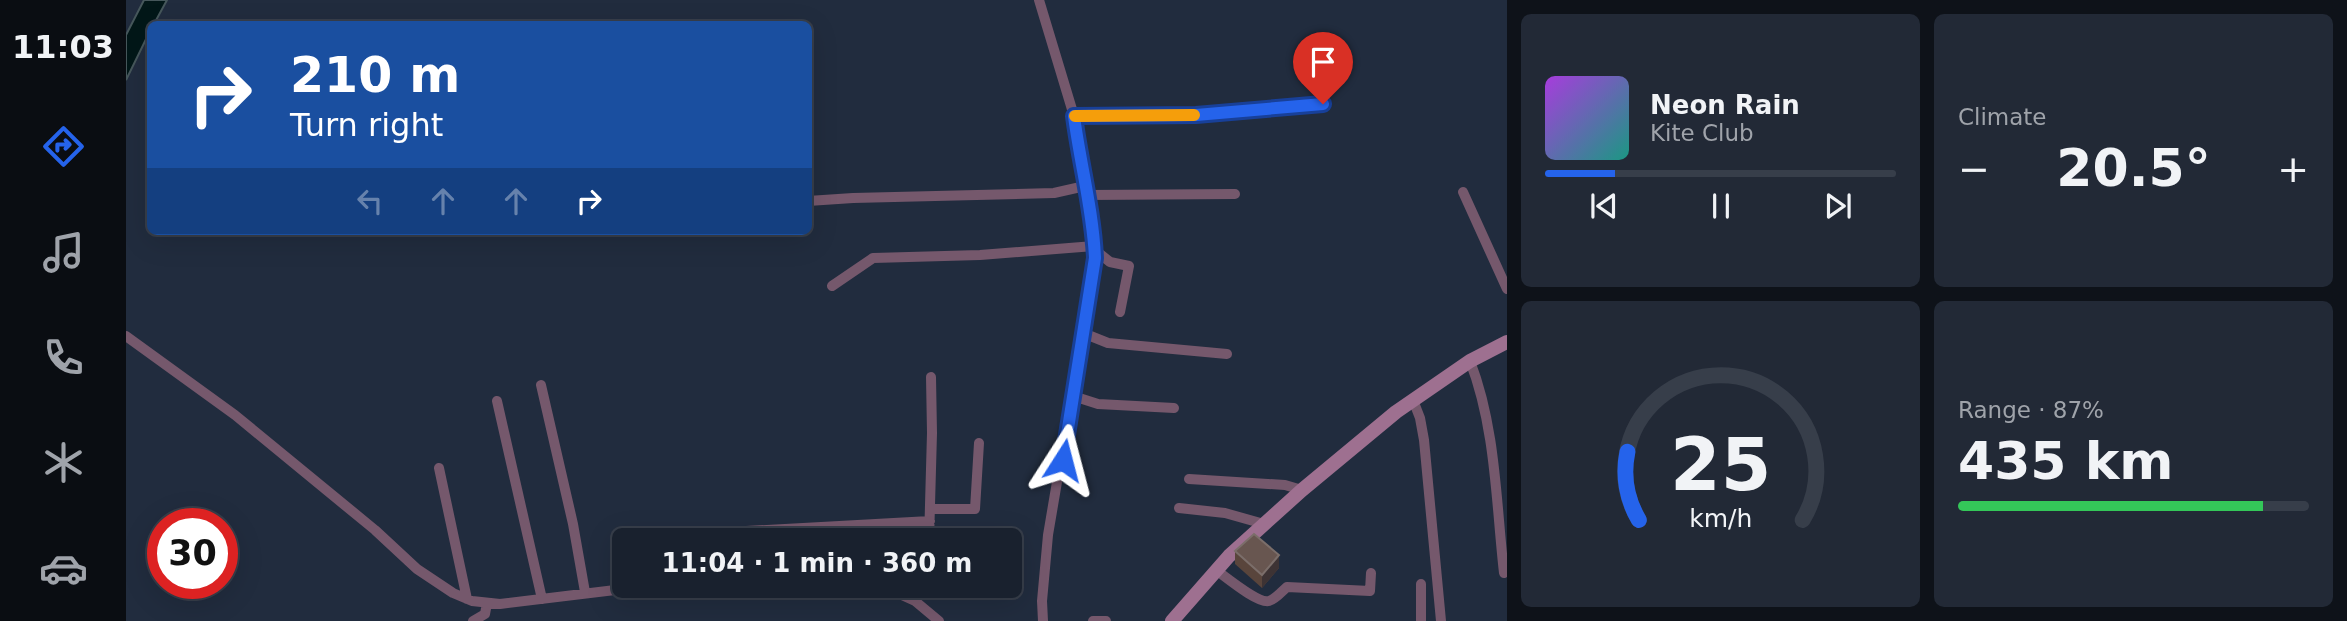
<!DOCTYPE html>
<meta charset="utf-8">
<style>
body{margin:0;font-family:"DejaVu Sans",sans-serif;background:#222936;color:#f1f3f6;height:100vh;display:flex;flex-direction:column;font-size:26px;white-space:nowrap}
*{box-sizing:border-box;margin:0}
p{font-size:23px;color:#9fa3aa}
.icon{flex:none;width:38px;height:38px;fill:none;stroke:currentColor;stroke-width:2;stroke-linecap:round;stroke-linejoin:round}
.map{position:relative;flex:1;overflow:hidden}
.panel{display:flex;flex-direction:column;gap:14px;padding:14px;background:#0e1219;width:840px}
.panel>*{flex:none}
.hud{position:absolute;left:21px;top:21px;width:665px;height:214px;border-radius:10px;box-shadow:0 7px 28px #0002,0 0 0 2px #373e4a;background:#1a4fa0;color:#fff;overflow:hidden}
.speed{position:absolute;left:21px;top:508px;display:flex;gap:14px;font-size:35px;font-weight:700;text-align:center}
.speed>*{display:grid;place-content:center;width:91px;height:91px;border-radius:50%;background:#19212e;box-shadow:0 7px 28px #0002,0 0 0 2px #373e4a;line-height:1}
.speed .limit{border:10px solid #d22;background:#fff;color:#111}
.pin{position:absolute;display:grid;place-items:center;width:60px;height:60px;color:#fff;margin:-72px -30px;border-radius:50% 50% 50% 0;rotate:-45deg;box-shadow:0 0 7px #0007}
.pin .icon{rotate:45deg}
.me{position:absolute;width:77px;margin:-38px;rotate:9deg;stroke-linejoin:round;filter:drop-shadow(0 0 5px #0008)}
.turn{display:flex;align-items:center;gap:24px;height:147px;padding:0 28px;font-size:32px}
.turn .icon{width:91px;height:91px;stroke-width:2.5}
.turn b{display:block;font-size:49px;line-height:60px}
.lanes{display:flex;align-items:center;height:66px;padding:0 28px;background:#0003;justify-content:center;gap:35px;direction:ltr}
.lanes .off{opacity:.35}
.big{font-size:52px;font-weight:700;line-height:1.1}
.panel .card{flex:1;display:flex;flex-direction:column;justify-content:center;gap:10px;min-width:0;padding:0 24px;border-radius:10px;background:#222936}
.panel .dial{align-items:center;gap:0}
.dial svg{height:182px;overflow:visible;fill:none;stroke:#373e4a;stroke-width:7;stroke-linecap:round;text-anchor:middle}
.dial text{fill:#f1f3f6;stroke:none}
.song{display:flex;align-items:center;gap:21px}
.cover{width:84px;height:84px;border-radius:10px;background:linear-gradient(135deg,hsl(280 70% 55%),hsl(170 70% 35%))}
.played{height:7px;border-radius:4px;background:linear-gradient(90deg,#2563eb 20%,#373e4a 20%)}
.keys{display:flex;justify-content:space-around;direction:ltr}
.heat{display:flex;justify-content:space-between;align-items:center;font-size:38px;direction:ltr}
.charge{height:10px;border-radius:5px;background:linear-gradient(90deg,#34c759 87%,#373e4a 0)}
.panel .tiles{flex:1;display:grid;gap:14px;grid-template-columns:repeat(2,1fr)}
.trip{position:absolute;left:486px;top:528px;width:410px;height:70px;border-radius:10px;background:#19212e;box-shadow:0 7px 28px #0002,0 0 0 2px #373e4a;font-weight:700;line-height:70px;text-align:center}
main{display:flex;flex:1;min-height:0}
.tab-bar{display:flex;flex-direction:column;width:126px;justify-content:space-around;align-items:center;background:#0a0d12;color:#9fa3aa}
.tab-bar .icon{width:49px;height:49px}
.tab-bar .selected{color:#2563eb}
.tab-bar b{font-size:32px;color:#f1f3f6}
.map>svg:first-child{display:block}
.water{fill:#021718;stroke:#46575b;stroke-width:2}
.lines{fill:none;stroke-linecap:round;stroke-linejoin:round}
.minor{stroke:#75586c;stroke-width:10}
.secondary{stroke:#9e7090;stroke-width:14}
.wall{fill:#59453c}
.shaded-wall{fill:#3d3334}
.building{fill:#685650;stroke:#7b6e6a;stroke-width:2}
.route-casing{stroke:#184099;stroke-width:18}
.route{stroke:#2563eb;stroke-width:12}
.slow{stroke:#f59e0b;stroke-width:12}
</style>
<main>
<nav class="tab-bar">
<b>11:03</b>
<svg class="icon selected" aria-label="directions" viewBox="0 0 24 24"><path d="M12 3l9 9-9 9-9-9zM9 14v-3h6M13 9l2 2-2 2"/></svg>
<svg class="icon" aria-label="music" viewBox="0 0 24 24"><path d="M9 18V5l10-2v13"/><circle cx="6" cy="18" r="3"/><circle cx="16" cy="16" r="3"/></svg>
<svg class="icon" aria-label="phone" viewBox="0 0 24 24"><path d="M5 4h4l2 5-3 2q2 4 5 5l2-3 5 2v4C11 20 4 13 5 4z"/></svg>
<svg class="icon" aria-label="climate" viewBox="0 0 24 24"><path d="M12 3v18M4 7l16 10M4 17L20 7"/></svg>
<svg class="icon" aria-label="car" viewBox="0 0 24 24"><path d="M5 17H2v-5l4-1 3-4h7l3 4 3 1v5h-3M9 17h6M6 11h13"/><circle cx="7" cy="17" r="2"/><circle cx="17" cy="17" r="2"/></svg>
</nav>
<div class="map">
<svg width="1381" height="621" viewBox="0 0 1381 621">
<rect width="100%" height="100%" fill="#212c3e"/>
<path class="water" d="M18,0h23l-13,24h-4v7l-24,49v-45z"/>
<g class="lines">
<path class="minor" d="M913,0l35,116 5,45 13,64 3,33 -47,277 -6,66 1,20
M948,116l122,-1 127,-11
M1337,192l44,97
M961,195l148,-1
M682,201l45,-3 201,-5 31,-7
M969,250l15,12 19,4 -9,46
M706,286l41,-28 107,-3 114,-9
M957,333l25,10 119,11
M0,336l109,79 140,115 42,39 36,24 19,8 28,3 148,-18
M1344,361c26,67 26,142 34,212
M415,385l32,139 12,68
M947,396l25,8 76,4
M1287,400l7,18 4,22 17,181
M371,401l45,198
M313,468l28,131
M1063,479l96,6 17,5
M1053,508l46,5 39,11
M804,509h45l4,-66
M529,536l275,-15
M803,541l3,-108 -1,-56
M1090,570c10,7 42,34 53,31 7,-2 13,-10 18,-14l83,4 1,-18
M1295,584v37
M756,586l33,15 24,20
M789,601l7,-15
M347,621l12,-7 2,-11
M967,621h13"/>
<path class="secondary" d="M1046,621l57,-65 73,-66 94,-78 74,-51 37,-19"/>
</g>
<path class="wall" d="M1109,551l44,17 -17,20 -27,-24z"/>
<path class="shaded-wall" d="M1153,555v13l-17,20v-13z"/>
<path class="building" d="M1128,534l25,21 -17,20 -27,-24z"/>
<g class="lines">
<g class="route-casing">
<path id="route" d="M937,460l32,-202c-2,-48 -15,-95 -21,-142l122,-1 127,-11"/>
</g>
<use href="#route" class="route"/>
<path class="slow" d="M949,116l119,-1"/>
</g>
</svg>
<div class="speed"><div class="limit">30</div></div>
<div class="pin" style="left:1197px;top:104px;background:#d93025"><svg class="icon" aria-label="arrive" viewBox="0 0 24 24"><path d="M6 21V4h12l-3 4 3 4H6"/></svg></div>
<svg class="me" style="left:937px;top:460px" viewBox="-20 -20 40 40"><path d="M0-17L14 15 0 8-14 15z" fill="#2563eb" stroke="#fff" stroke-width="4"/></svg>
<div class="trip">11:04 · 1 min · 360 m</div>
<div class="hud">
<div class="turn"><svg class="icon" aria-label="right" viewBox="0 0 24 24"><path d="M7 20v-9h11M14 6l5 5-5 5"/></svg><div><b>210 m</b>Turn right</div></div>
<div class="lanes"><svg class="icon off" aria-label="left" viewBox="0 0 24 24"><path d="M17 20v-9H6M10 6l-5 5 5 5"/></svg><svg class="icon off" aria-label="ahead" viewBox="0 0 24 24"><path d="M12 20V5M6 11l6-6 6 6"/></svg><svg class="icon off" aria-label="ahead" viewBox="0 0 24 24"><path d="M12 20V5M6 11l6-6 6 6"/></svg><svg class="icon" aria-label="right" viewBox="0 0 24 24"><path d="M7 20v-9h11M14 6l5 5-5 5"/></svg></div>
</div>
</div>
<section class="panel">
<div class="tiles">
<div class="card">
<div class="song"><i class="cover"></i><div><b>Neon Rain</b><p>Kite Club</p></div></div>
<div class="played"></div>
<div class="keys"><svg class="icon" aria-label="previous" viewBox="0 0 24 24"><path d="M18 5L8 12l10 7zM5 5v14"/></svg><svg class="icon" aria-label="pause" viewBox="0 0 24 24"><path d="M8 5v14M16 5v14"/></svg><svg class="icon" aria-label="next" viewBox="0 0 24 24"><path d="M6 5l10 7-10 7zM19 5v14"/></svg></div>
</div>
<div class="card"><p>Climate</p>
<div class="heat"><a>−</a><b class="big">20.5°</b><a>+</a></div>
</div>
<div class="card dial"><svg viewBox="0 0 100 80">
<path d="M14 69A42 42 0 1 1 86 69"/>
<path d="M14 69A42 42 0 0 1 9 39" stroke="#2563eb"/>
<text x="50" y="56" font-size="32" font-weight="700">25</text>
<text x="50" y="72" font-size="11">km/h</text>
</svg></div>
<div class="card"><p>Range · 87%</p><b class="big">435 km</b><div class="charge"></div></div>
</div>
</section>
</main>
